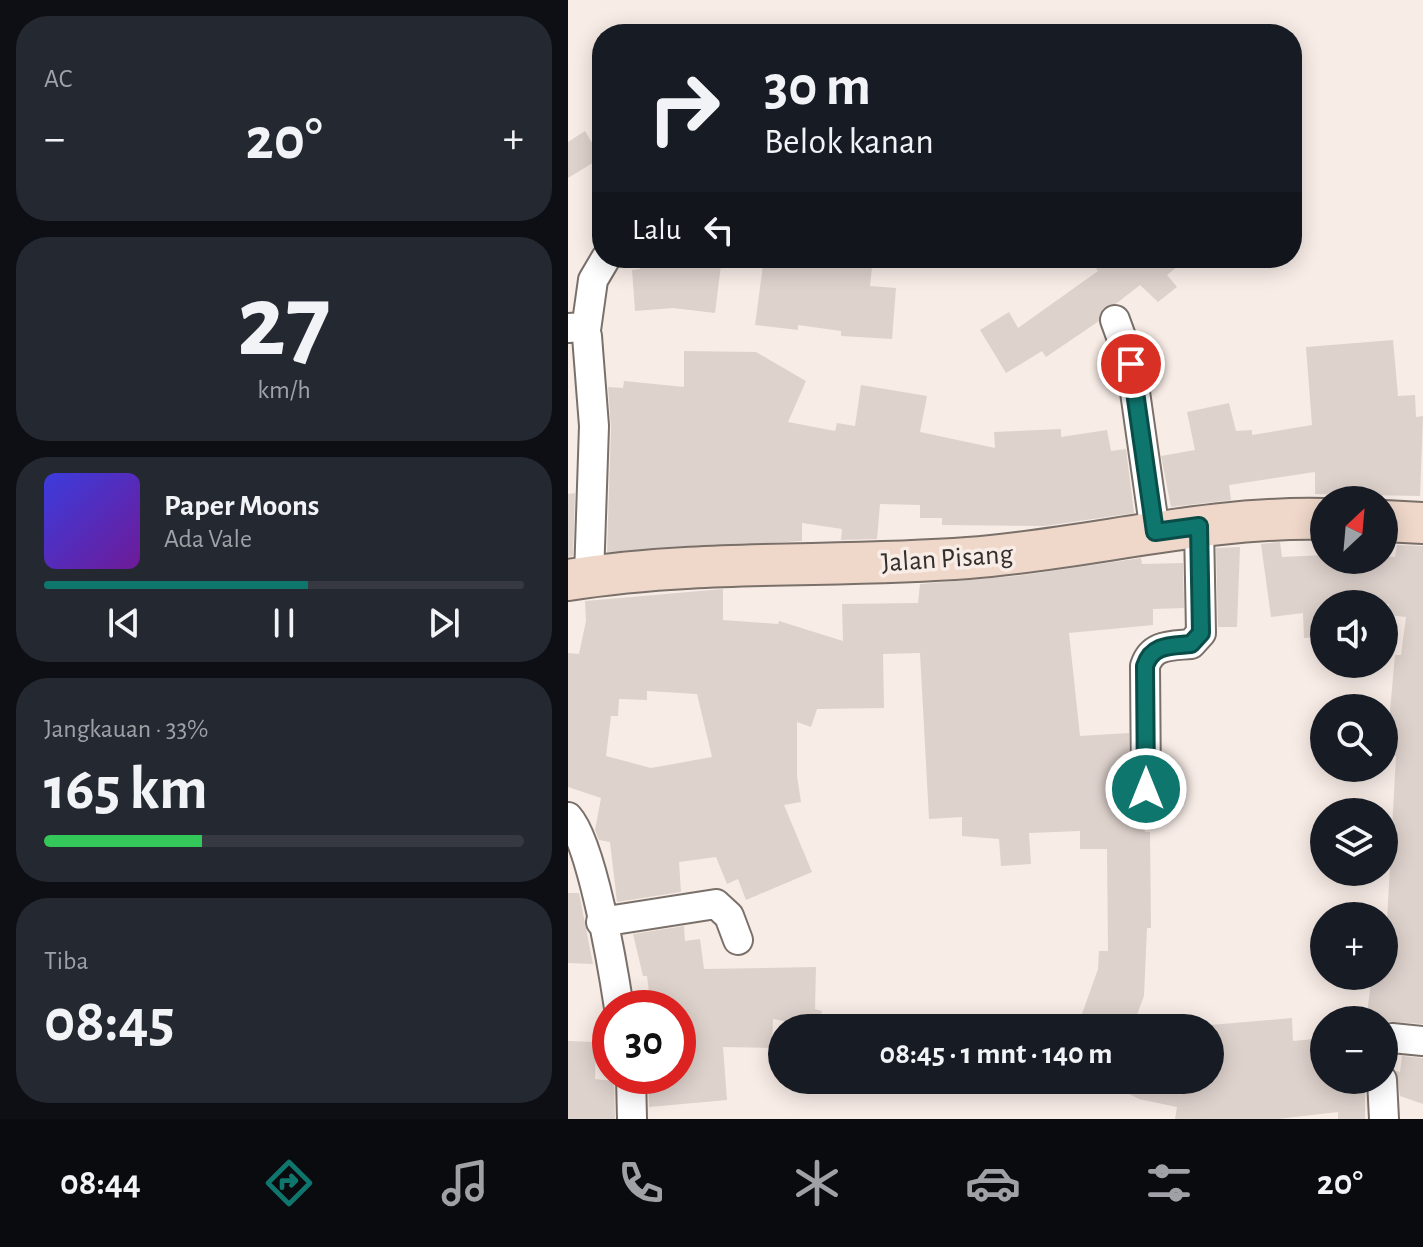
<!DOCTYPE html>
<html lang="id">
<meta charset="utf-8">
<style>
body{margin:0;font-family:"Alegreya Sans",sans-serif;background:#242831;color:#f1f3f6;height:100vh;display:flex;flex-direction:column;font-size:30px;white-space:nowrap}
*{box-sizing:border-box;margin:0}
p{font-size:26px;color:#9ea1a6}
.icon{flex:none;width:44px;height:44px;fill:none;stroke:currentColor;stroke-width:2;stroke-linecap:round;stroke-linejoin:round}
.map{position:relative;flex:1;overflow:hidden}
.side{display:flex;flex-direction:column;gap:16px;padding:16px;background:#0d0f14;width:568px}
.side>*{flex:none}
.guide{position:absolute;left:24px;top:24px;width:710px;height:244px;border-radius:32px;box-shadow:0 4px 20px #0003;background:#171b24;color:#f1f3f6;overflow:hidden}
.needle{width:52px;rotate:26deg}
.controls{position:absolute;left:742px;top:486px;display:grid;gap:16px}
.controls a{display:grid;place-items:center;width:88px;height:88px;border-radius:50%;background:#171b24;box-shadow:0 4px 20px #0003;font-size:40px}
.speed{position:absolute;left:24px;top:990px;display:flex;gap:16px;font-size:40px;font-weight:700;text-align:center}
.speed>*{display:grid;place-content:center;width:104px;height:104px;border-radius:50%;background:#171b24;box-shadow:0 4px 20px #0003;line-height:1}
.speed .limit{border:12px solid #d22;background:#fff;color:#111}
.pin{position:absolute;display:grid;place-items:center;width:68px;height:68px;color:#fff;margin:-34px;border:4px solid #fff;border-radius:50%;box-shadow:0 2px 8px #0007}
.me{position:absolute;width:88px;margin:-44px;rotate:0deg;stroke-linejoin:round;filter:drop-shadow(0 0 6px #0008)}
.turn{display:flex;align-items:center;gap:28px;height:168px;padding:0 40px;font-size:36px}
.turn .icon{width:104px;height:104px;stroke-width:2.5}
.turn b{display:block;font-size:56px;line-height:68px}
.then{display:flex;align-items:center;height:76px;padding:0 40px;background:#0003;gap:16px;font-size:30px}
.big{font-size:60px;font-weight:600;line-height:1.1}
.side .card{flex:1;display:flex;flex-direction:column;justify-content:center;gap:12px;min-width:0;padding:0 28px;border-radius:32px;background:#242831}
.side .dial{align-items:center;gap:0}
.dial b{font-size:104px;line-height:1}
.song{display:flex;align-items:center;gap:24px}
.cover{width:96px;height:96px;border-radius:12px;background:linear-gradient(135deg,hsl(240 70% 55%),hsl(280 70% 35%))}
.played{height:8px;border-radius:4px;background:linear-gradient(90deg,#0f766e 55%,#363941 55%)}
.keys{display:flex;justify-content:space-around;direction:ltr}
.heat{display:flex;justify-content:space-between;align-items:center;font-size:44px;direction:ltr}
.charge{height:12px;border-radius:6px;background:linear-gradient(90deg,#34c759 33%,#363941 0)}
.trip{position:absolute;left:200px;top:1014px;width:456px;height:80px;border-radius:40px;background:#171b24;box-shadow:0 4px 20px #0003;font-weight:600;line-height:80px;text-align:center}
.menu{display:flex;height:128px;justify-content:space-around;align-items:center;background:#090b0e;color:#9ea1a6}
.menu .icon{width:56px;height:56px}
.menu .current{color:#0f766e}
.menu b{font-size:36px;color:#f1f3f6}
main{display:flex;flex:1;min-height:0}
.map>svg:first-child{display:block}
.building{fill:#ded2cc;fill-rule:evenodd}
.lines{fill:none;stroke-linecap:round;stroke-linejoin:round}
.street-casing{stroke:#7a706a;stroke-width:32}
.secondary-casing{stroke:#7a706a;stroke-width:44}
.street{stroke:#fff;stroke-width:28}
.secondary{stroke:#efd8ca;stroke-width:40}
.route-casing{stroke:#0a4d48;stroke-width:20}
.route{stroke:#0f766e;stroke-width:14}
.labels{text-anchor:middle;stroke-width:7;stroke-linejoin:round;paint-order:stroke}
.street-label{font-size:28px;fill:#342f2d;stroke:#f8ece6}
</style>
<main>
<section class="side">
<div class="card"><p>AC</p>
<div class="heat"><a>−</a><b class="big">20°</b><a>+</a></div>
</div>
<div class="card dial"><b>27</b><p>km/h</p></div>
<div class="card">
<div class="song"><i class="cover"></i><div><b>Paper Moons</b><p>Ada Vale</p></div></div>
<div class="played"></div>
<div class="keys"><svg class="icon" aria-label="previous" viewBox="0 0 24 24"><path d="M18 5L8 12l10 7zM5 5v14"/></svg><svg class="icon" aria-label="pause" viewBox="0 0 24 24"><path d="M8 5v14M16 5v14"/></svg><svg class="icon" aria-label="next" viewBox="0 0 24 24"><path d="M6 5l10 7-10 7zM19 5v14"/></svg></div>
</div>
<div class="card"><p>Jangkauan · 33%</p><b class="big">165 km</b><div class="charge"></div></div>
<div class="card"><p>Tiba</p><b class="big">08:45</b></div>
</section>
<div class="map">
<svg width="855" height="1119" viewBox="0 0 855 1119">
<rect width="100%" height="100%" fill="#f8ece6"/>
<path class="building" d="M17,131l16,27 -33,20v-36z
M98,258l55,7 -6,48 -42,-5 -38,3 -3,-41 8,-1 -1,-9z
M196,258h109l-3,28 26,2 -4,51 -51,-3v-5l-43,-6v5l-43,-5z
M520,258h100l-21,17 10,12 -19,15 -18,-17 -23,18 -14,6 -4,12 -53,36 -4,-6 -36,22 -26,-43 29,-18 9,16 80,-57z
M825,340l5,56 17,-1 1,22 7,-1 -3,80 -105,-2v-22l-86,13 2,15 -60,7 -10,-51 34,-6 -8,-38 42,-9 7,28 16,-1v5l60,-10 -6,-78z
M116,351l72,1 50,29 -18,41 47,9 2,-8 18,3 6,-41 66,11 -7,36 75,16 -1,-16 67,-3v8l46,-7 4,21 15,-2 8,64 -89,13 -103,-1v-7h-22v-13l-40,-1 -3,35 -36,1 1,-11 -40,-6v18l-195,11 4,-125 -3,-40 15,1 1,-7 60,6z
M7,493l-2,63 -5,1v-63z
M712,542l2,15 42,-2v5h60v-4l11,1 2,-12 26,1v478l-57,-4 6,-44h12l12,-220 -10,-1 9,-100h6l5,-38 -19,-2 2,-11h-65v33l-20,1 -1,-25 -32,4 -10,-73z
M672,547l-3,80h-19l-2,-79z
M573,558l1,6 41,-1 1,45 -31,1v16l-84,8 11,103 49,-3v57l3,8 11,7 2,27h5l1,96h-4l-3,68 -12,32h-55l21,-59 1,-18h9l-1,-102h-27v-18l-51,2 2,31 -30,2 -2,-27 -37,-3v-19l-33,2 -9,-166 -37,1 1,54 -67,1 -6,18 -14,-5v54l4,26 -17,3 28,67 -66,28 -8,-21 -11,5 -11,-27 -37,5 2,30 -64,10 -7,-60 -11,-2 -4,-10 6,-32 -33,-11v-134l11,1 7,-33 -1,-20 138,-12v31l55,4 1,-3 64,20 -1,-37 76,-1 2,-19 96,-8zM79,691l50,3 15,63 -61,11 -45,-12 5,-40h7l1,-17 28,1z
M0,893h11l14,71 -25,-1z
M116,926l1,15 15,-2 4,30 112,-2 -1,42 7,2 -4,17 -45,-9 -1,29 -49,-1 4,53 -78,7 -1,-31h32l-2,-68h-27l-4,-32h-4l-10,-42z
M724,1018l1,23 31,-3v42h41v39h-27v-7l-60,7h-103l2,-12 -38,-8 -37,-19h49l29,15 -1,-15h31v-55z
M0,1041l28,1 -1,37 19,2 1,38h-47z
M834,1056l21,2v46l-23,-8 -4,-25 4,1z"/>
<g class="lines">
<g class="street-casing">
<path id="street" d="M547,320l16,44 24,168
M0,328l15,-1 4,9 7,90 -5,151
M18,330l7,-50 13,-22
M578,789l-1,-123c7,-22 26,-20 46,-22l10,-11 -2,-107
M0,817c24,26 45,151 51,191
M33,922l115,-18 13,12 9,24
M816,1042l8,-4 31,3
M63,1076l1,43
M814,1080l2,39"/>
</g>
<g class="secondary-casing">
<path id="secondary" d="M816,521l39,2
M0,580c132,-21 267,-12 400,-22 120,-9 236,-42 356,-39"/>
</g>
<use href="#street" class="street"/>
<use href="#secondary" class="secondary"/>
</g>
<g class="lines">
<g class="route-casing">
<path id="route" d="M563,364l24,168 44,-6 2,107 -10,11c-20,2 -39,0 -46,22l1,123"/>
</g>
<use href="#route" class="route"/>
</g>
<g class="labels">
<g class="street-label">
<text transform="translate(379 557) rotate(-4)" y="10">Jalan Pisang</text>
</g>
</g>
</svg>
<div class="controls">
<a><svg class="needle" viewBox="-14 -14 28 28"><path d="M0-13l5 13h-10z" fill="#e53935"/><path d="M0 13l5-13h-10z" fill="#9ea1a6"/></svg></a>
<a><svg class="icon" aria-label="sound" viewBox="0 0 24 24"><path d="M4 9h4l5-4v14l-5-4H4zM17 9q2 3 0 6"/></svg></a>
<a><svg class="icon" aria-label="search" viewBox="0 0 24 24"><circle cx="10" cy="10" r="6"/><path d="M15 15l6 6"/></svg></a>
<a><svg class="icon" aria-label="layers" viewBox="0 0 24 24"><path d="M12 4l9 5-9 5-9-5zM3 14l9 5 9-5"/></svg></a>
<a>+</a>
<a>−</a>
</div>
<div class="speed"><div class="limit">30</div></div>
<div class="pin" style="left:563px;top:364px;background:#d93025"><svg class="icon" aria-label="arrive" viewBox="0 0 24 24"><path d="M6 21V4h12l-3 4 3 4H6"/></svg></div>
<svg class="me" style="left:578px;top:789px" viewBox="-20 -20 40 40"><circle r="17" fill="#0f766e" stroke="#fff" stroke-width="3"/><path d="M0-11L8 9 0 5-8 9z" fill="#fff"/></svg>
<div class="trip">08:45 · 1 mnt · 140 m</div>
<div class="guide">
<div class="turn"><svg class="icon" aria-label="right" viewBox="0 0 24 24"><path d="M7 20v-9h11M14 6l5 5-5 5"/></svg><div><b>30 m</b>Belok kanan</div></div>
<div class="then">Lalu<svg class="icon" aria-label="left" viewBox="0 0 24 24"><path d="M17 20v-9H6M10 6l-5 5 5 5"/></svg></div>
</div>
</div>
</main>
<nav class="menu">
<b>08:44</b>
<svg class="icon current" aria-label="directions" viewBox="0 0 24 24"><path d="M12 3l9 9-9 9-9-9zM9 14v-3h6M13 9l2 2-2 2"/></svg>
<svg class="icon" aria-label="music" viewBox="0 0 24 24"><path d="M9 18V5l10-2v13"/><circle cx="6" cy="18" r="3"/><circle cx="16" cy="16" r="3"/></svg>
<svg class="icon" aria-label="phone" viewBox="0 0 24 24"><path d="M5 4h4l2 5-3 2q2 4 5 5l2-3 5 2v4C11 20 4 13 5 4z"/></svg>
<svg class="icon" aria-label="climate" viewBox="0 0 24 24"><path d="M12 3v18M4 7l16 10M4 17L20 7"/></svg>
<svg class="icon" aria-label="car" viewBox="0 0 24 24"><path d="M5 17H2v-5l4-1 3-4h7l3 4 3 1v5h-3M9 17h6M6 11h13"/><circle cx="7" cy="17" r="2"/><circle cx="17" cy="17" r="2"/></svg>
<svg class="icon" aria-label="filters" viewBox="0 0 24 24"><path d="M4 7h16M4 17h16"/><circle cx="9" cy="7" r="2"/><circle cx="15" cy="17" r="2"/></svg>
<b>20°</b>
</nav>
